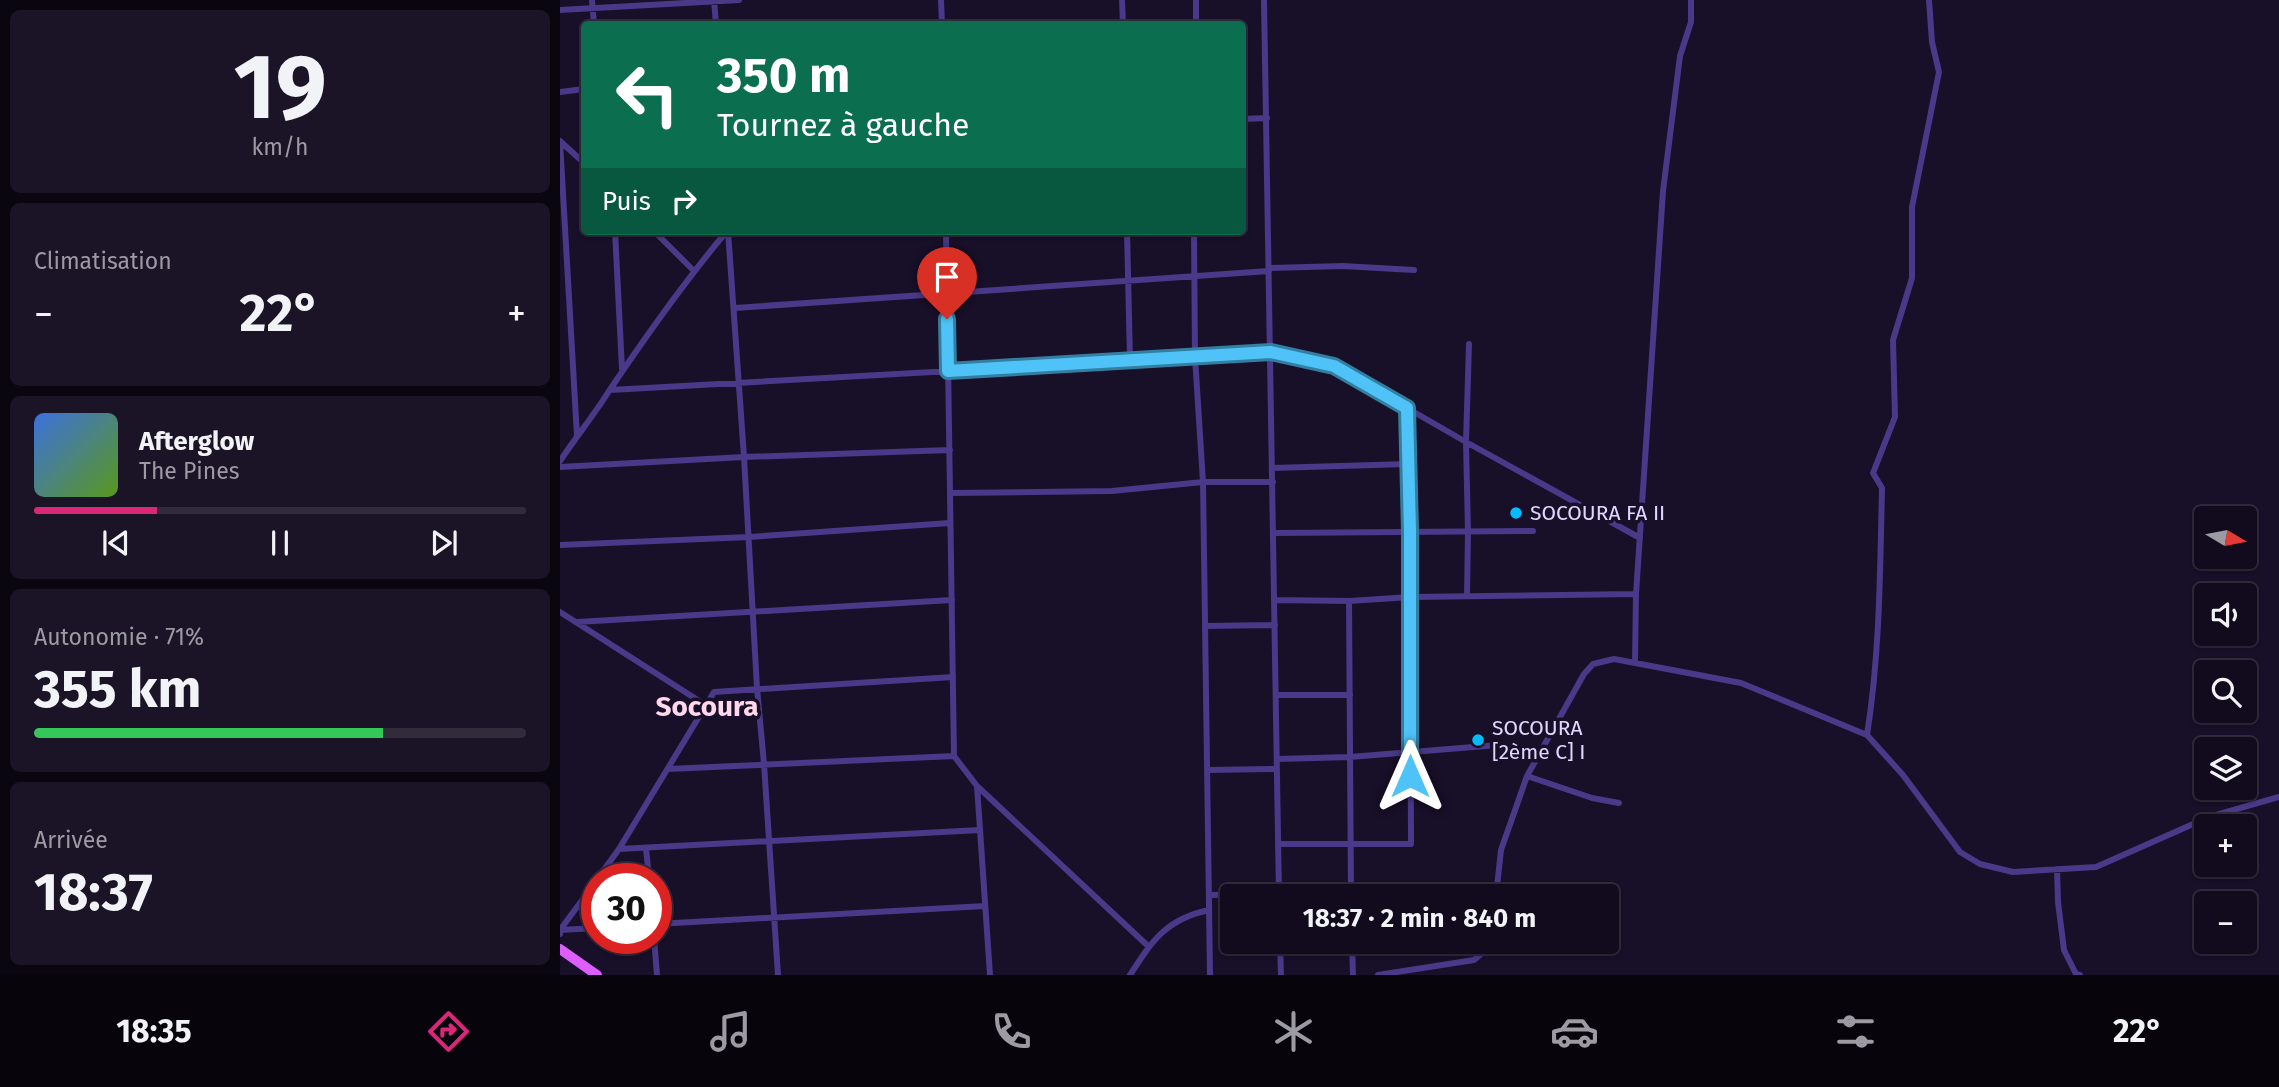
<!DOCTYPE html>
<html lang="fr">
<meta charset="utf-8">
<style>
body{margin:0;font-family:"Fira Sans",sans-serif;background:#1b1427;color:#f1f3f6;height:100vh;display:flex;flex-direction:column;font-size:26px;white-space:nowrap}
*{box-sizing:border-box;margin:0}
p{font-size:23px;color:#9c9ba4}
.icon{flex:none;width:38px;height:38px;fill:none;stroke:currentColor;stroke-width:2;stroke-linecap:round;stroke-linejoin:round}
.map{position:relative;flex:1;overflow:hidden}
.panel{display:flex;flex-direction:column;gap:10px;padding:10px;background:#0a0610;width:560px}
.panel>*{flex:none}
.guide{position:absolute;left:21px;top:21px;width:665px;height:214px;border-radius:7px;box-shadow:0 2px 5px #0004,0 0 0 2px #312b3c;background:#0b6e4f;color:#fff;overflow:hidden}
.needle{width:46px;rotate:100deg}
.tools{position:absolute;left:1634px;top:506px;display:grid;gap:14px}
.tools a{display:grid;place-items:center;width:63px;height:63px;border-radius:7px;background:#120b1e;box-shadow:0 2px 5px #0004,0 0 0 2px #312b3c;font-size:35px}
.speed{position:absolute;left:21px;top:863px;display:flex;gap:14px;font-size:35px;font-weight:700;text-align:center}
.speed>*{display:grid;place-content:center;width:91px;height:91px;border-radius:50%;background:#120b1e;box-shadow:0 2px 5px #0004,0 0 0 2px #312b3c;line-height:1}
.speed .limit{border:10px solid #d22;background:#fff;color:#111}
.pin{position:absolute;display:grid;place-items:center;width:60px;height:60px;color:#fff;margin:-72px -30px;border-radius:50% 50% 50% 0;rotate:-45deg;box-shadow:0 0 7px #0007}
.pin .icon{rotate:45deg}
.me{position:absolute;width:77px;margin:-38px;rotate:0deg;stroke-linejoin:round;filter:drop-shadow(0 0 5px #0008)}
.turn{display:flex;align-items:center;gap:24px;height:147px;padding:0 21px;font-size:32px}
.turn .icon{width:91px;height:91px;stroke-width:2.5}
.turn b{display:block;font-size:49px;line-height:60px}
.then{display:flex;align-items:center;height:66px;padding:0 21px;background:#0003;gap:14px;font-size:26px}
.big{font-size:52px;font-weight:700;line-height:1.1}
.panel .tile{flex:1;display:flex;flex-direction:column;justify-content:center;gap:10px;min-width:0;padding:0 24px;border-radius:10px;background:#1b1427}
.panel .dial{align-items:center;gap:0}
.dial b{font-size:91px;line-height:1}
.song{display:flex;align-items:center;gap:21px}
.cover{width:84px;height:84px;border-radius:10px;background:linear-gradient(135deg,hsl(220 70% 55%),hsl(90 70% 35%))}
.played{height:7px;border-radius:4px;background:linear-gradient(90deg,#db2777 25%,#312b3c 25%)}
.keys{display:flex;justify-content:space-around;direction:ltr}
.heat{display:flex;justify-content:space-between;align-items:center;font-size:38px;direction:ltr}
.charge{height:10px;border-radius:5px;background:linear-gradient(90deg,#34c759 71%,#312b3c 0)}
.trip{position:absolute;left:660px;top:884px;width:399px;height:70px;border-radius:7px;background:#120b1e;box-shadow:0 2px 5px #0004,0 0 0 2px #312b3c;font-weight:700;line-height:70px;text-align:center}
.dock{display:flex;height:112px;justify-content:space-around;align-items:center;background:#07040c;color:#9c9ba4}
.dock .icon{width:49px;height:49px}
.dock .on{color:#db2777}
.dock b{font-size:32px;color:#f1f3f6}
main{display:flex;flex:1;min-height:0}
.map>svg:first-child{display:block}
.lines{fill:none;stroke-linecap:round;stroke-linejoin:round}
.street{stroke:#493988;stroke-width:6}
.primary{stroke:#dd5dff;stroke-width:10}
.route-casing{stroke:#337fa1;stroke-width:18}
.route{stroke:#4fc3f7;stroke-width:12}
.poi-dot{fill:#02bcff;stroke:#180f28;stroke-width:2.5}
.labels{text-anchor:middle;stroke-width:7;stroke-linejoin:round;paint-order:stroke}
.poi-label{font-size:21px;fill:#e2d6ff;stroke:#180f28;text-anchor:start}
.district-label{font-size:28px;font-weight:bold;fill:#ffd8eb;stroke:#180f28}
</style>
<main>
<section class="panel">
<div class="tile dial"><b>19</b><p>km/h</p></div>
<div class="tile"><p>Climatisation</p>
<div class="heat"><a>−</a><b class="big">22°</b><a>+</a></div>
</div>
<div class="tile">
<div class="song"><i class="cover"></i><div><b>Afterglow</b><p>The Pines</p></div></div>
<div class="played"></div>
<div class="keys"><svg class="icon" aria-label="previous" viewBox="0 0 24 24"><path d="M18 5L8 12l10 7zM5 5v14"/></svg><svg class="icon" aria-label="pause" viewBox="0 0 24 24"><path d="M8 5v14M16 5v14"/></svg><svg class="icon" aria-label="next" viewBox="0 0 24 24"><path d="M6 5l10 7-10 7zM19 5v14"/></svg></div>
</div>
<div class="tile"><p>Autonomie · 71%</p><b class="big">355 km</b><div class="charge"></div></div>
<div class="tile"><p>Arrivée</p><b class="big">18:37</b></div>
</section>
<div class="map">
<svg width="1719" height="975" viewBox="0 0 1719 975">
<rect width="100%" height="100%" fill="#180f28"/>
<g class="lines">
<path class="street" d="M32,0l2,24
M154,0l2,24
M381,0l1,24
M562,0l1,24
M704,0l15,896
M0,10l179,-10
M636,24v-24
M0,92l24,-3
M682,119l25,-1
M0,141l17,295
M0,141l24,22
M55,231l7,138
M94,231l40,40
M168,231l16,226 13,231 7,76 14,211
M386,231l8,525 23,30 171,160
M567,231l3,130
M634,231l1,126 8,125 7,493
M709,268l74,-2 71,4
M175,308l534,-37
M50,390l661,-37 63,13 132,76 174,96
M0,461c16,-24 34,-46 49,-70 37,-55 75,-109 118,-160
M0,467l184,-10 206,-7
M712,468l136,-4
M390,493l162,-2 91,-9h70
M713,533l260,-2
M0,545l189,-8 201,-14
M907,595l1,-63 -2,-90 3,-98
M714,600l75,1 61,-4 226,-3
M789,601l2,295
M0,612l147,94
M17,622l375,-22
M645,626l70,-1
M1075,662l1,-68 27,-403 17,-135 11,-34v-22
M716,695h74
M1307,735c13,-82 13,-164 15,-247l-9,-15 22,-56 -2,-77 19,-62v-71l27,-135 -7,-30 -3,-42
M717,759l73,-2 148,-12
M108,769l286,-13
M647,770l70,-1
M967,776l65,22 27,5
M417,786l13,189
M718,844h133l-1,-312 -3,-124
M86,848l3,30
M59,849l361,-19
M1497,869l1,33 6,48 12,24 4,1
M38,878l21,-29 95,-157 239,-15
M649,895l70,-1
M936,896l5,-46 26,-74 57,-102 9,-10 21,-5 127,24 126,52 36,40 57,77 20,12 33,8 83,-5 113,-50 70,-20
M96,924l329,-18
M0,930l37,-2
M0,934v-4l37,-50
M94,938l3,37
M720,942l1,33
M792,942l1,33
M570,975c22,-34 36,-56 79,-65
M818,975l96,-15 7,-6 5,-12"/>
<path class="primary" d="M0,949l37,26"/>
</g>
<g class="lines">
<g class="route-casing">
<path id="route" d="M387,319l1,52 323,-19 63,14 73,42 3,124v244"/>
</g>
<use href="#route" class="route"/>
</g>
<g class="poi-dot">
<circle cx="956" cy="513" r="7"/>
<circle cx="918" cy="740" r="7"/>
</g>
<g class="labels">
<g class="poi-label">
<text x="970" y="520">SOCOURA FA II</text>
<text x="932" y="735">SOCOURA<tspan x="932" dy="24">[2ème C] I</tspan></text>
</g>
<g class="district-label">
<text x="147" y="716">Socoura</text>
</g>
</g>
</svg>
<div class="tools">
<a><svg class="needle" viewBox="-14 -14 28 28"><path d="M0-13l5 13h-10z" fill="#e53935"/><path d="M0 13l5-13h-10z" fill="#9c9ba4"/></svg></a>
<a><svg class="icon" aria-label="sound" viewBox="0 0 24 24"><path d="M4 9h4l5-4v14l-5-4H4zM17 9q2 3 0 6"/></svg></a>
<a><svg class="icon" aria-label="search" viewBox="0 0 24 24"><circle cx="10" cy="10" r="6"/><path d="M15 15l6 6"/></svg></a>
<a><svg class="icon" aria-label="layers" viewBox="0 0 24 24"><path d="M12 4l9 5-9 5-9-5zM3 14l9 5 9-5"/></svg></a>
<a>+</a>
<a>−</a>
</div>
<div class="speed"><div class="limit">30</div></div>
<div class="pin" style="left:387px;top:319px;background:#d93025"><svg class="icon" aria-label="arrive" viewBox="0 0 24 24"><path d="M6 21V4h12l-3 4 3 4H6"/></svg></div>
<svg class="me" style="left:850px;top:776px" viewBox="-20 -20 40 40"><path d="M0-17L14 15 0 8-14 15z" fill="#4fc3f7" stroke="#fff" stroke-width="4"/></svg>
<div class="trip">18:37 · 2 min · 840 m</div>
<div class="guide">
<div class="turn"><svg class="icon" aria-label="left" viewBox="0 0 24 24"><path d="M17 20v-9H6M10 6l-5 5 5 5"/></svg><div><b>350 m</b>Tournez à gauche</div></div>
<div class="then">Puis<svg class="icon" aria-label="right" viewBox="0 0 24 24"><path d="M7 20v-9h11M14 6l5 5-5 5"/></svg></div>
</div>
</div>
</main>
<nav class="dock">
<b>18:35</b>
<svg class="icon on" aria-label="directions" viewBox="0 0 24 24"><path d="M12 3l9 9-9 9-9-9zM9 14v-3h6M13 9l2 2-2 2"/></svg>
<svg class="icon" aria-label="music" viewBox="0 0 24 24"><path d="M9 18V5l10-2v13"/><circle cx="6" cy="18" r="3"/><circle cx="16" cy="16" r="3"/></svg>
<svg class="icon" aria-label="phone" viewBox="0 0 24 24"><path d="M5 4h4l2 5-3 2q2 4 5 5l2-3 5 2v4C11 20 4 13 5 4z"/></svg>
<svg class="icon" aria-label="climate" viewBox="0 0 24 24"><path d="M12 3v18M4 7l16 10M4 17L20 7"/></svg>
<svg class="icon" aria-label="car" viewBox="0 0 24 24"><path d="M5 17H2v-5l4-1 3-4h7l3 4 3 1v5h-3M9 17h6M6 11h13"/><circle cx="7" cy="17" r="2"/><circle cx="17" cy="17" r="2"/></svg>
<svg class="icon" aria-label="filters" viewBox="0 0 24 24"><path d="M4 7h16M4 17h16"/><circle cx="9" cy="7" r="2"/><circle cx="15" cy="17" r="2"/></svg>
<b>22°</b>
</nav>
